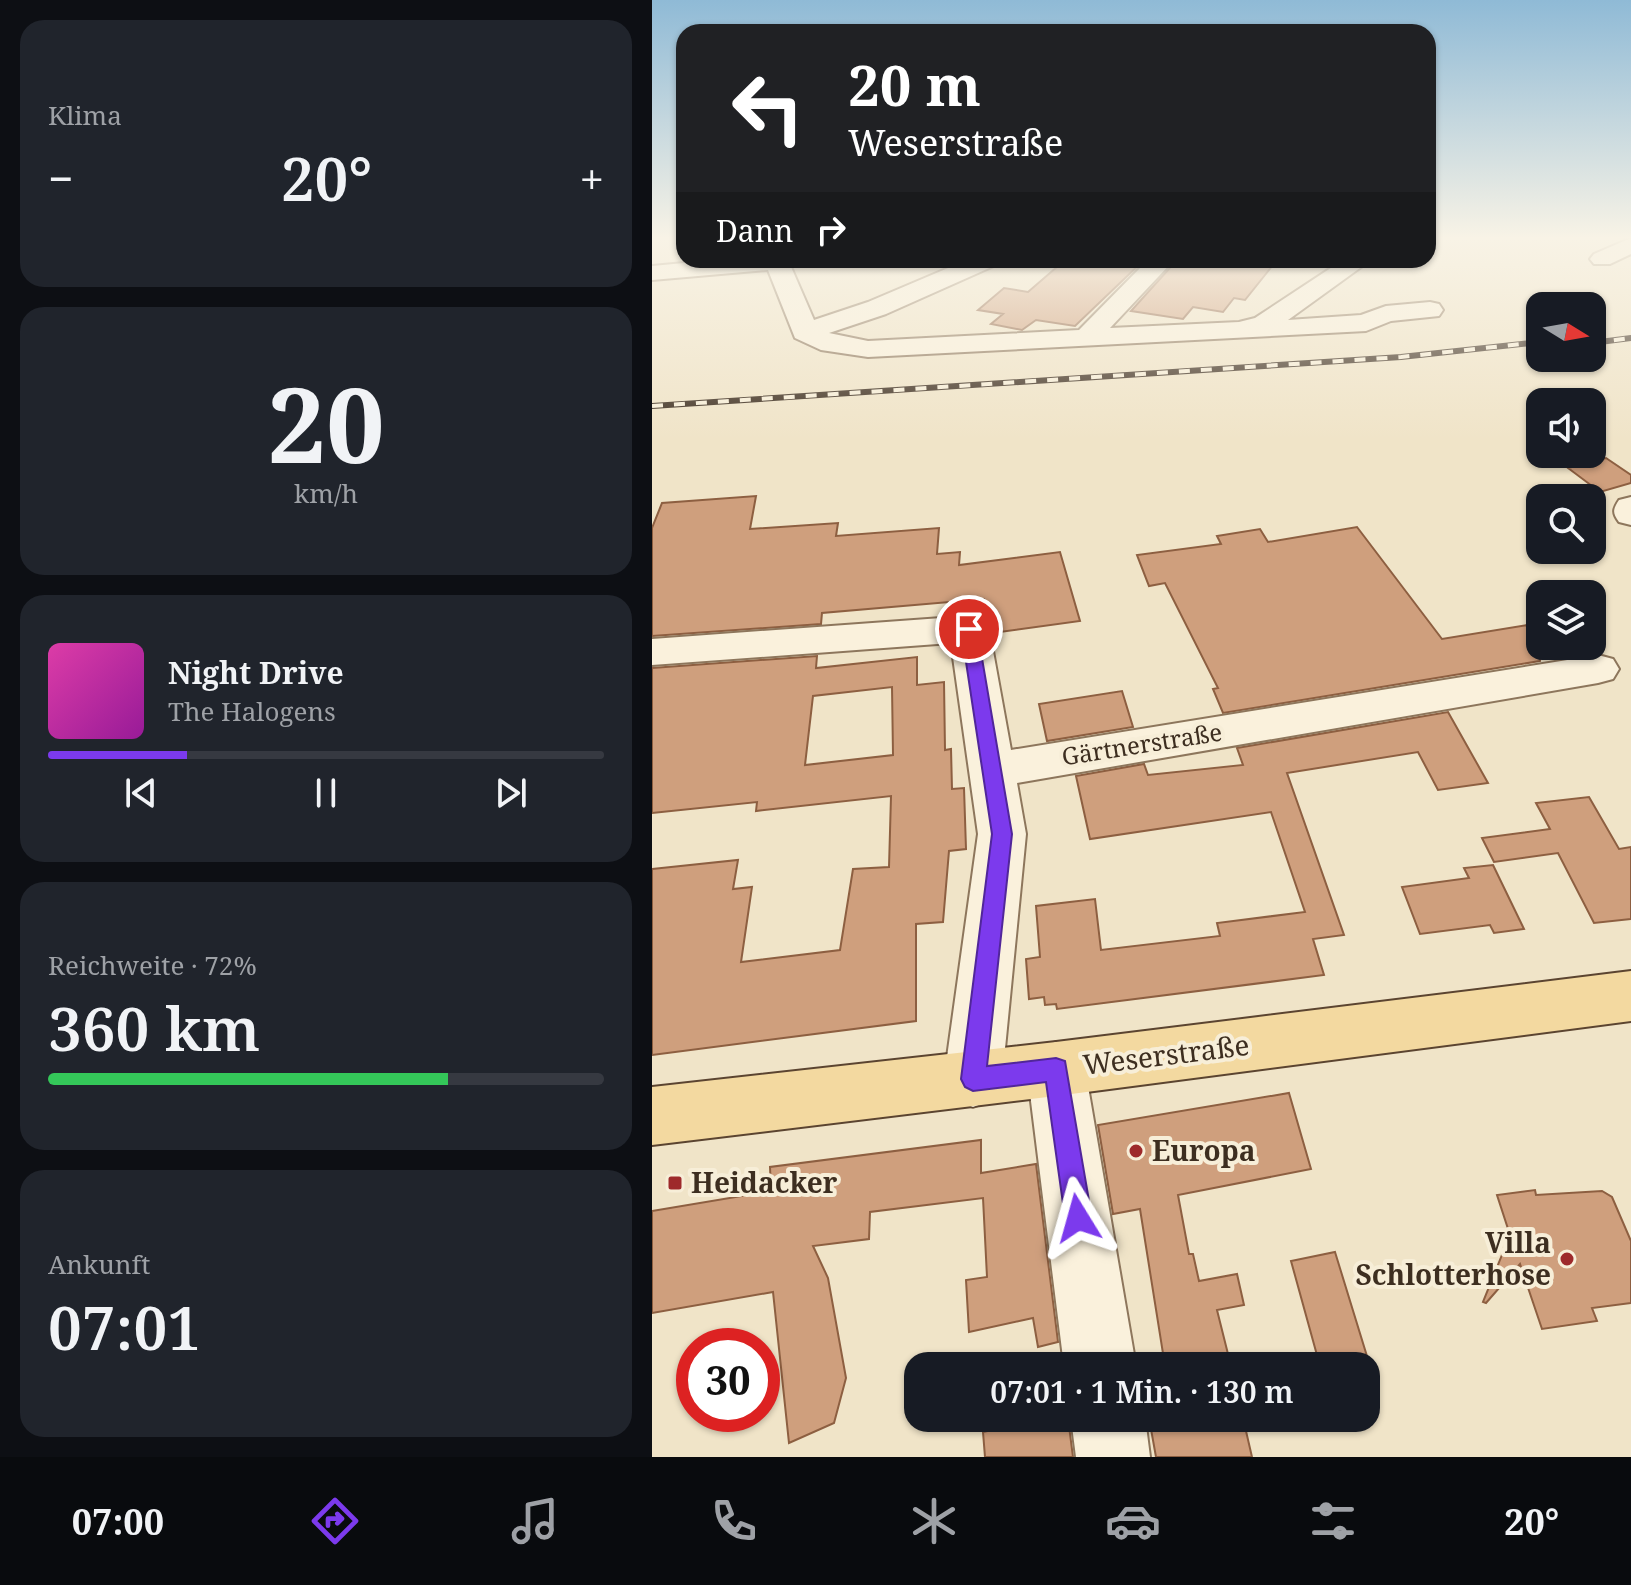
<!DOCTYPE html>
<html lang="de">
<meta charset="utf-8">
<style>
body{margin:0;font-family:"Noto Serif",serif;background:#20242c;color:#f1f3f6;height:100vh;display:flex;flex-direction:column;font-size:30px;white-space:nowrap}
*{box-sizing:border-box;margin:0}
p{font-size:26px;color:#9ea1a6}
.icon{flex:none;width:44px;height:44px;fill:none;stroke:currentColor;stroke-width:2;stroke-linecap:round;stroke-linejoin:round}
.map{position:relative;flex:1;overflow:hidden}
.side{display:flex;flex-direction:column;gap:20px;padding:20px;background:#0d0f14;width:652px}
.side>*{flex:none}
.top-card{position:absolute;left:24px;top:24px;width:760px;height:244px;border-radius:24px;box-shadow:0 2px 6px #0004;background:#202124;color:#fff;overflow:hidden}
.needle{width:52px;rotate:101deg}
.controls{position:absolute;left:874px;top:292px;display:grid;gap:16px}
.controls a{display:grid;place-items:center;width:80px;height:80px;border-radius:16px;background:#171b24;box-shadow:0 2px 6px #0004;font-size:40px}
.speed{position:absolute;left:24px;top:1328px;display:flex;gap:16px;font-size:40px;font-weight:700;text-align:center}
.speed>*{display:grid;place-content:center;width:104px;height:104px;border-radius:50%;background:#171b24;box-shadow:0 2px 6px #0004;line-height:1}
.speed .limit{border:12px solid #d22;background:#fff;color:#111}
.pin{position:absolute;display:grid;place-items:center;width:68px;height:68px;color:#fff;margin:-34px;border:4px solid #fff;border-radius:50%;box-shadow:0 2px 8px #0007}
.me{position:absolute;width:88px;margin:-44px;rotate:352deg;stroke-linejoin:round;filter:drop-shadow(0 0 6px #0008)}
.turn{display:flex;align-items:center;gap:28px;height:168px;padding:0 40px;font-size:36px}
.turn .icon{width:104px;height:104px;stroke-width:2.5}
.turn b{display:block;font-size:56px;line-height:68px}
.then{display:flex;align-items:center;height:76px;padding:0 40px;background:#0003;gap:16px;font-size:30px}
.big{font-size:60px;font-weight:600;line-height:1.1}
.side .widget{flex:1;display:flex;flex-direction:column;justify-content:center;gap:12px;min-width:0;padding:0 28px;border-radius:24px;background:#20242c}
.side .dial{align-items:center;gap:0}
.dial b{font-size:104px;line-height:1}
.song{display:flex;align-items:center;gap:24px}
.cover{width:96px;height:96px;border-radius:12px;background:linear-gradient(135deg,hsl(320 70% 55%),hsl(300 70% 35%))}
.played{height:8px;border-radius:4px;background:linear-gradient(90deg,#7c3aed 25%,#363941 25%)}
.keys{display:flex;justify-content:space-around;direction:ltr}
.heat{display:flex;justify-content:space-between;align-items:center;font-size:44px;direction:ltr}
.charge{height:12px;border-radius:6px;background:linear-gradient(90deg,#34c759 72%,#363941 0)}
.trip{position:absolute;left:252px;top:1352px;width:476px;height:80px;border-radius:24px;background:#171b24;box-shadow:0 2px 6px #0004;font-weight:600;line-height:80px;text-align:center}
.dock{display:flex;height:128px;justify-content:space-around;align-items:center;background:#090b0e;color:#9ea1a6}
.dock .icon{width:56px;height:56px}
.dock .active{color:#7c3aed}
.dock b{font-size:36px;color:#f1f3f6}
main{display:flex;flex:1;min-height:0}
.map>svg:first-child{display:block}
.building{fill:#cf9f7d;stroke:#8d5f41;stroke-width:2;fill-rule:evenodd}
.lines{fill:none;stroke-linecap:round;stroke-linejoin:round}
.minor-casing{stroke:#8d765c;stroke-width:4}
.major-casing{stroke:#5b4430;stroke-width:4}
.minor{fill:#faf1dc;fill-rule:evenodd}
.major{fill:#f3d9a0;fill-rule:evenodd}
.rail-casing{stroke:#3d2e20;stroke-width:6}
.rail{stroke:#f7eed8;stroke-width:4;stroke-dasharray:11;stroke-linecap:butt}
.route{fill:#7c3aed;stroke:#51269a;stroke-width:2}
.poi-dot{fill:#9e2a2b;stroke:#f7eed8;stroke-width:3}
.labels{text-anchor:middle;stroke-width:8;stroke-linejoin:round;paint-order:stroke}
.street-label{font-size:24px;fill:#3d2e20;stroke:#f7eed8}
.near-street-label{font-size:28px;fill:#3d2e20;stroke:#f7eed8}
.near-poi-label{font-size:28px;font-weight:bold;fill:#3d2e20;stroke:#f7eed8;text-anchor:start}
</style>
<main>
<section class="side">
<div class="widget"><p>Klima</p>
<div class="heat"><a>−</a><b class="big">20°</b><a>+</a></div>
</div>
<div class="widget dial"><b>20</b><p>km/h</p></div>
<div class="widget">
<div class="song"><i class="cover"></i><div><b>Night Drive</b><p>The Halogens</p></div></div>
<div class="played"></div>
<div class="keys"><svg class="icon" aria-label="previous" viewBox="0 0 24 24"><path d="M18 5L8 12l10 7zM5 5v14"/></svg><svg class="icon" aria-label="pause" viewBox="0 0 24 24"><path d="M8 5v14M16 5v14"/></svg><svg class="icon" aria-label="next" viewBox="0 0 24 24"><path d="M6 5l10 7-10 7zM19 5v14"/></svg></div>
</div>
<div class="widget"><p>Reichweite · 72%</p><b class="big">360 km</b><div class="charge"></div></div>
<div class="widget"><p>Ankunft</p><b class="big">07:01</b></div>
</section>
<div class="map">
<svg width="979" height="1457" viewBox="0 0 979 1457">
<rect width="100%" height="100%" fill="#f0e4c8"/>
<path class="building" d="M413,260h79l-69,66 -39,-6 -14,10 -31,-6 12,-10 -25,-4 26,-22 24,4z
M525,260h100l-32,40 -11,-2 -11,14 -30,-5 -10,12 -52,-8z
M954,458l25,17v8l-31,9 -32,-24z
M104,496l-6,33 88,-6 -2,13 103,-8 -2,26 23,-2 -1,13 101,-13 20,69 -87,12 -9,-34 -162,14 -1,11 -169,12v-108l10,-25z
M705,527l85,112 98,-16v38l-317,52 -10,-24 5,-1 -53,-105 -16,3 -12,-31 84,-11 -4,-8 43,-7 8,13z
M165,656l-1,12 101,-11v28l27,-3 1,68 6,-1 1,40 12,-1 2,61 -17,2 -6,71 -27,2v97l-264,34v-186l86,-9 -5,29 19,-2 -11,75 99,-12 13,-81 36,-2 2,-71 -135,15 1,-9 -105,11v-145zM240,687l1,68 -88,10 8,-69z
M470,691l11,36 -86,14 -8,-37z
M796,712l40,71 -50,7 -20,-38 -131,21 57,162 -31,4 11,36 -267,34 -1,-5 -11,1 -1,-8 -15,2 -3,-40 14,-2 -4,-51 59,-7 6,51 119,-14 -3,-13 88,-11 -34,-100 -181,27 -14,-63 68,-12 4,11 95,-10 -6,-17z
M937,797l30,52 12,-2v72l-37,4 -36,-70 -64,9 -12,-24 68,-9 -14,-26z
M841,865l31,64 -30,4 -4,-8 -70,9 -18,-47 67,-9 -5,-10z
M637,1093l22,76 -133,26 11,59h4l6,27 38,-7 7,31 -27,5 14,56h-66l-25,-157 -27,5 -15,-89z
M329,1140v33l55,-9 22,178 -20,5 -5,-29 -64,14 -3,-52 21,-3 -4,-79 -113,14 -1,27 -56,7 15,32 18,100 -12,45 -45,20 -16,-151 -121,21v-102l119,-20 -1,-24z
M883,1190l1,5 66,-4 10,6 19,44v62l-39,5 5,13 -55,8 -22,-65 -34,39 -3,-1 27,-67 -13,-40z
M683,1252l35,114h-50l-29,-105z
M396,1418h20l5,39h-88l-2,-25z
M497,1418h94l9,39h-96z"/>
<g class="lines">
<g class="minor-casing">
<path id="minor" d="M979,238v16l-21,10h-16l-4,-5 4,-5z
M64,260h72l26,60 54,-18 99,-42h32l-3,5 -110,49 -57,19 39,8 211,-11 69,-70h26l-64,68 129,-6 16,-4 88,-58h28l-83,60 73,-5 25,-9 44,-4 9,2 4,6 -4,6 -48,5 -25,10 -498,26 -47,-7 -26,-12 -27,-68 -116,10v-14z
M979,497v28l-12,-3c-7,-9 -6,-13 0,-22z
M317,616l14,4 6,9 22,121 587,-95 15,4 6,10 -6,10 -15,4 -581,100 9,51 -24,245 -8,20 -21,8 -21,-8 -8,-20 34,-245 -27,-191 -299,22v-26z
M404,1042l21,8 8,19 51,297h-72l-37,-297 8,-19z
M419,1418h74l5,39h-74z"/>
</g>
<g class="major-casing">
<path id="major" d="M979,971v50l-575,75 -404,49v-58l404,-45z"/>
</g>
<use href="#minor" class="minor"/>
<use href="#major" class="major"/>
<g class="rail-casing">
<path id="rail" d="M940,343l39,-5
M0,406l749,-49 139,-15"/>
</g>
<use href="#rail" class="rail"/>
</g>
<linearGradient id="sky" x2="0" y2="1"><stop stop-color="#8fbad6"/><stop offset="0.54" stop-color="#f8f3e6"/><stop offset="1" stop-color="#f8f3e6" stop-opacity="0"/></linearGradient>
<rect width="979" height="440" fill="url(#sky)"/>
<path class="route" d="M317,623l8,6 35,205 -25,232 69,-8 9,3 27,157 -4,9 -10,4 -9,-4 -4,-9 -19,-136 -73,9 -8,-4 -4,-8 31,-245 -31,-205z"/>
<g class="poi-dot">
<circle cx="484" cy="1151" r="8"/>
<rect x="15" y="1175" width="16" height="16" rx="4"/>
<circle cx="915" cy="1259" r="8"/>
</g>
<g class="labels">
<g class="street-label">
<text transform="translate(490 745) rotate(-9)" y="8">Gärtnerstraße</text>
</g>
<g class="near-street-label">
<text transform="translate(514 1055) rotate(-7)" y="10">Weserstraße</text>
</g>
<g class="near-poi-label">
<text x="500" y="1161">Europa</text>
<text x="39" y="1193">Heidacker</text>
<text x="899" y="1253" text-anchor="end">Villa<tspan x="899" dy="32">Schlotterhose</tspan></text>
</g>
</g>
</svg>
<div class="controls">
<a><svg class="needle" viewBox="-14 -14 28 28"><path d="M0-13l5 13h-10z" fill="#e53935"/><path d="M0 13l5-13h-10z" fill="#9ea1a6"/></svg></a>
<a><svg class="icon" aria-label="sound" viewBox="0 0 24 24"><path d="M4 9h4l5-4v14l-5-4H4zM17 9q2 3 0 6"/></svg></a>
<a><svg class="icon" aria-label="search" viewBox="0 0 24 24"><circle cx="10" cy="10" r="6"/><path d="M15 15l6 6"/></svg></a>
<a><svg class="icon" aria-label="layers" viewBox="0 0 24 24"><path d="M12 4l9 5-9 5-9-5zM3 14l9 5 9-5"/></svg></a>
</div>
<div class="speed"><div class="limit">30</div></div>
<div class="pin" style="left:317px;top:629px;background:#d93025"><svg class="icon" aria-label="arrive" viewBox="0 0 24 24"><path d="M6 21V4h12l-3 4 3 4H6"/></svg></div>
<svg class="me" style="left:426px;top:1218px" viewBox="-20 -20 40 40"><path d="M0-17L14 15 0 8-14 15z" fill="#7c3aed" stroke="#fff" stroke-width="4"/></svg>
<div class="trip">07:01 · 1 Min. · 130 m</div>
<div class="top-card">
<div class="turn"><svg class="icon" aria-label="left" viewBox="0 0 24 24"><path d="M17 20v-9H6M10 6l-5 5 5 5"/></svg><div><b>20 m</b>Weserstraße</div></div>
<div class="then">Dann<svg class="icon" aria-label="right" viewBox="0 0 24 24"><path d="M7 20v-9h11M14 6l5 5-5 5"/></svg></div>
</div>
</div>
</main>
<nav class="dock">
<b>07:00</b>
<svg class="icon active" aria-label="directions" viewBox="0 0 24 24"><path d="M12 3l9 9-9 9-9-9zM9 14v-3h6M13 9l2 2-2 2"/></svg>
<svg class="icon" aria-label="music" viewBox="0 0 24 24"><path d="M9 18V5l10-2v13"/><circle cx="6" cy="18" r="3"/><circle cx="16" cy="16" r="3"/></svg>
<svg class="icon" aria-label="phone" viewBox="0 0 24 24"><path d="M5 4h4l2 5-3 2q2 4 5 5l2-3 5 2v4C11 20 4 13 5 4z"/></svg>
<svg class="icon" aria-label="climate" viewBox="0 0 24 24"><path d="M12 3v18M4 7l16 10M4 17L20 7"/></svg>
<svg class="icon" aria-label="car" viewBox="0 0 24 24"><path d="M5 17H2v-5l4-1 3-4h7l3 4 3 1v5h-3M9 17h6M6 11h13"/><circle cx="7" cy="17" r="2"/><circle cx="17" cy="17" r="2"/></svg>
<svg class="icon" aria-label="filters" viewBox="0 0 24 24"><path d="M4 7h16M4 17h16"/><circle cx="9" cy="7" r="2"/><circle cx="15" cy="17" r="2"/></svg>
<b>20°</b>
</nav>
